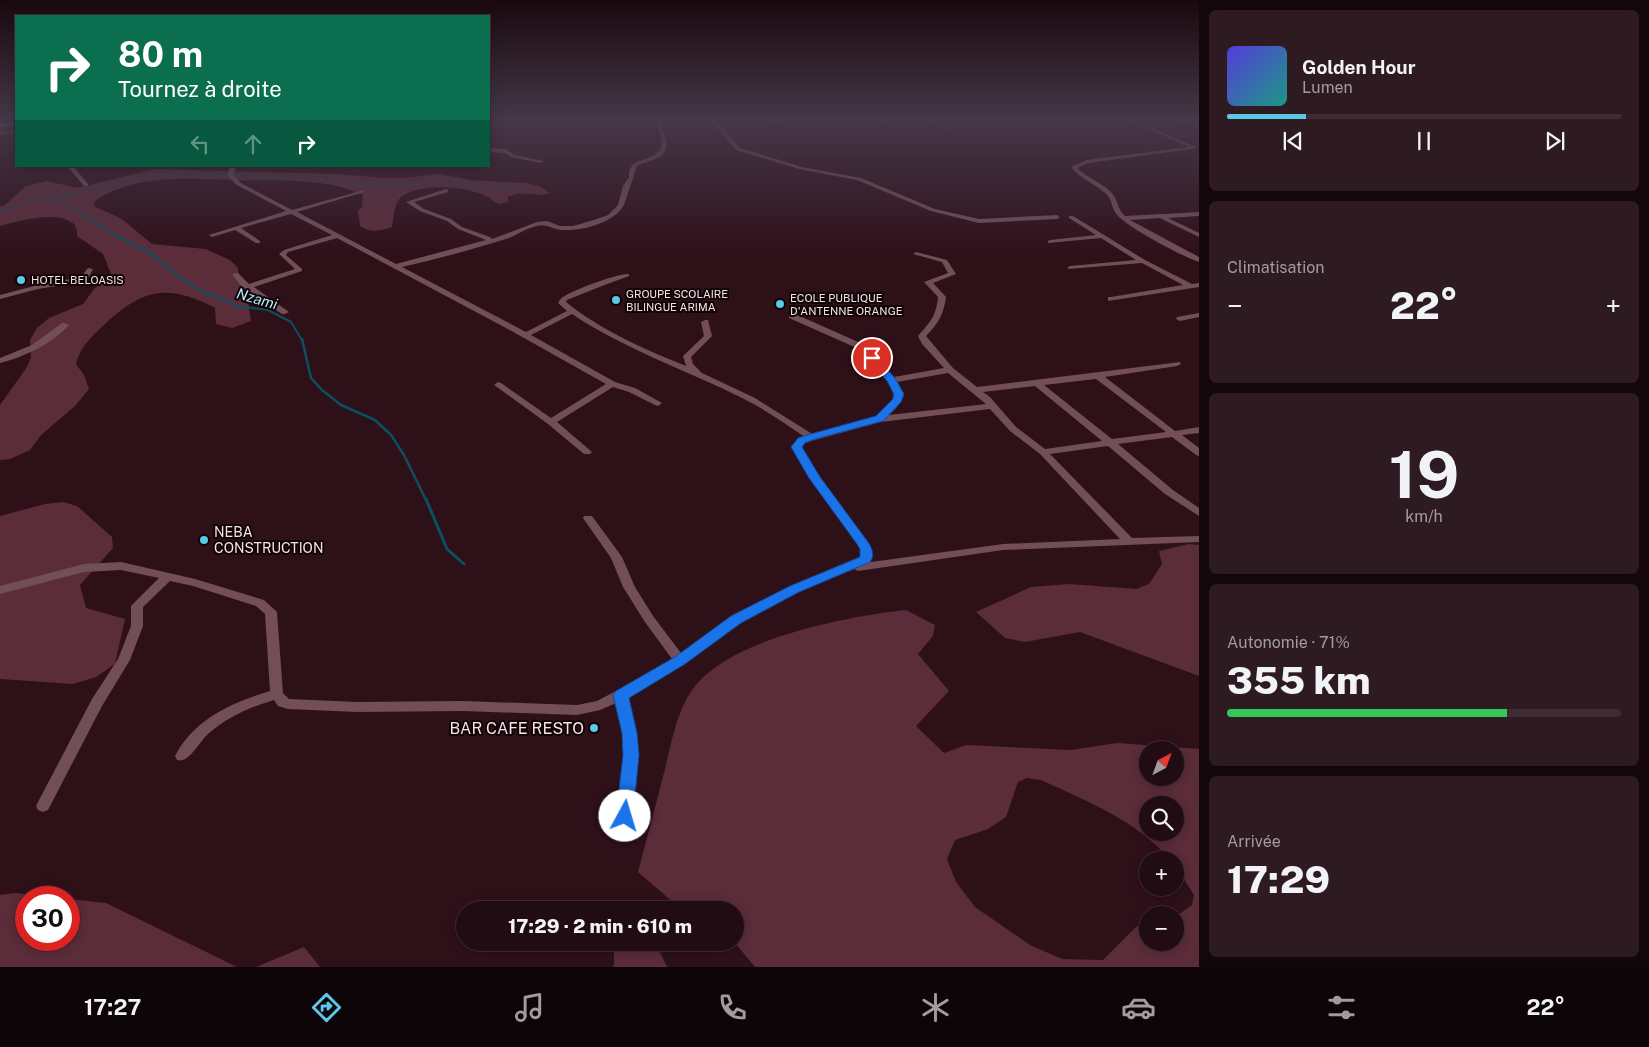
<!DOCTYPE html>
<html lang="fr">
<meta charset="utf-8">
<style>
body{margin:0;font-family:"Public Sans",sans-serif;background:#2e1a21;color:#f1f3f6;height:100vh;display:flex;flex-direction:column;font-size:19px;white-space:nowrap}
*{box-sizing:border-box;margin:0}
p{font-size:16px;color:#a29ba0}
.icon{flex:none;width:28px;height:28px;fill:none;stroke:currentColor;stroke-width:2;stroke-linecap:round;stroke-linejoin:round}
.map{position:relative;flex:1;overflow:hidden}
.sheet{display:flex;flex-direction:column;gap:10px;padding:10px;background:#13070a;width:450px}
.sheet>*{flex:none}
.top-card{position:absolute;left:15px;top:15px;width:475px;height:152px;border-radius:0px;box-shadow:0 2px 12px #0003,0 0 0 1px #3f2c33;background:#0b6e4f;color:#fff;overflow:hidden}
.needle{width:32px;rotate:41deg}
.tools{position:absolute;left:1139px;top:741px;display:grid;gap:10px}
.tools a{display:grid;place-items:center;width:45px;height:45px;border-radius:50%;background:#220c13;box-shadow:0 2px 12px #0003,0 0 0 1px #3f2c33;font-size:25px}
.speed{position:absolute;left:15px;top:886px;display:flex;gap:10px;font-size:25px;font-weight:700;text-align:center}
.speed>*{display:grid;place-content:center;width:65px;height:65px;border-radius:50%;background:#220c13;box-shadow:0 2px 12px #0003,0 0 0 1px #3f2c33;line-height:1}
.speed .limit{border:8px solid #d22;background:#fff;color:#111}
.pin{position:absolute;display:grid;place-items:center;width:42px;height:42px;color:#fff;margin:-21px;border:2px solid #fff;border-radius:50%;box-shadow:0 1px 5px #0007}
.me{position:absolute;width:55px;margin:-28px;rotate:6deg;stroke-linejoin:round;filter:drop-shadow(0 0 4px #0008)}
.turn{display:flex;align-items:center;gap:18px;height:105px;padding:0 20px;font-size:22px}
.turn .icon{width:65px;height:65px;stroke-width:2.5}
.turn b{display:block;font-size:35px;line-height:42px}
.lanes{display:flex;align-items:center;height:48px;padding:0 20px;background:#0003;justify-content:center;gap:25px;direction:ltr}
.lanes .off{opacity:.35}
.big{font-size:38px;font-weight:800;line-height:1.1}
.sheet .card{flex:1;display:flex;flex-direction:column;justify-content:center;gap:8px;min-width:0;padding:0 18px;border-radius:8px;background:#2e1a21}
.sheet .dial{align-items:center;gap:0}
.dial b{font-size:65px;line-height:1}
.song{display:flex;align-items:center;gap:15px}
.cover{width:60px;height:60px;border-radius:8px;background:linear-gradient(135deg,hsl(250 70% 55%),hsl(170 70% 35%))}
.played{height:5px;border-radius:2px;background:linear-gradient(90deg,#5ac8e6 20%,#3f2c33 20%)}
.keys{display:flex;justify-content:space-around;direction:ltr}
.heat{display:flex;justify-content:space-between;align-items:center;font-size:28px;direction:ltr}
.charge{height:8px;border-radius:4px;background:linear-gradient(90deg,#34c759 71%,#3f2c33 0)}
.trip{position:absolute;left:456px;top:901px;width:288px;height:50px;border-radius:25px;background:#220c13;box-shadow:0 2px 12px #0003,0 0 0 1px #3f2c33;font-weight:800;line-height:50px;text-align:center}
.dock{display:flex;height:80px;justify-content:space-around;align-items:center;background:#0e0508;color:#a29ba0}
.dock .icon{width:35px;height:35px}
.dock .current{color:#5ac8e6}
.dock b{font-size:22px;color:#f1f3f6}
main{display:flex;flex:1;min-height:0}
.map>svg:first-child{display:block}
.green{fill:#5b2c39;fill-rule:evenodd}
.lines{fill:none;stroke-linecap:round;stroke-linejoin:round}
.stream-far3{stroke:#0a5061;stroke-width:1}
.stream-far2{stroke:#0a5061;stroke-width:2}
.stream-far1{stroke:#0a5061;stroke-width:2.5}
.stream{stroke:#0a5061;stroke-width:3}
.street{fill:#724e57;fill-rule:evenodd}
.highway{fill:#4ec2e1;fill-rule:evenodd}
.route{fill:#1a73e8;stroke:#114b97}
.poi-dot{fill:#5ac8e6;stroke:#0e0305;stroke-width:2}
.labels{text-anchor:middle;stroke-width:4;stroke-linejoin:round;paint-order:stroke}
.far-poi-label{font-size:11px;fill:#f8e2e7;stroke:#0e0305;text-anchor:start}
.poi-label{font-size:14px;fill:#f8e2e7;stroke:#0e0305;text-anchor:start}
.water-label{font-size:15px;font-style:italic;fill:#b5e9f9;stroke:#0e0305}
.near-poi-label{font-size:16px;fill:#f8e2e7;stroke:#0e0305;text-anchor:end}
</style>
<main>
<div class="map">
<svg width="1199" height="967" viewBox="0 0 1199 967">
<rect width="100%" height="100%" fill="#2e1019"/>
<path class="green" d="M155,169l183,5 46,4h21l34,-4 32,6 55,3 13,3 11,7c-14,5 -28,-4 -42,4v5l-9,2c-5,-2 -9,-6 -13,-8 -20,-10 -68,-14 -86,2 -5,5 -7,21 -8,29 -11,4 -22,6 -32,-1l-2,-15 4,-4 1,-12c-36,-18 -91,-14 -132,-15 -28,-1 -58,-3 -87,2 -16,3 -36,9 -49,19l-1,5 28,13 30,25 54,5 24,11 8,8 1,15 9,19 3,19 -19,7 -16,-4 -1,-16c-47,-24 -71,-20 -110,16 -13,12 -25,23 -29,40l8,11 5,14 -14,17 -34,29 -11,15 -20,9 -10,1v-55l27,-38 4,-10 -1,-17 7,-12 12,-10 34,-14 12,-16 10,-6 6,-8 -8,-20 -26,-18c0,-6 0,-11 -6,-14 -16,-11 -54,-1 -71,4v-19l5,-2 21,-19 21,-5 30,7z
M63,502l14,4 35,31 1,11 -33,37 6,23 39,11 -10,45 -19,13 -23,7 -73,-5v-163l45,-12z
M1189,544l10,1v131l-119,-44 -55,10 -20,-4 -29,-26 55,-25 38,-3 67,5 13,-5 13,-20 -3,-13z
M906,610l29,15 -2,11 -15,18 31,37 -33,35 28,27 22,-8 105,5 46,-7 82,6v218h-444l-20,-24v-33h-53l-44,-38c9,-34 18,-68 27,-103 7,-28 12,-61 31,-84 38,-47 153,-69 210,-75zM1148,750h27v28h-27zM1027,778l14,2c47,22 95,40 130,80h4v5l19,30 -2,10 -17,12v25h-27l-1,-18 -11,3 -33,33 -41,-1 -32,-14 -55,-38 -19,-25 -9,-23 8,-19 33,-11 18,-12 12,-35zM1148,805h27v27h-27z
M15,893l40,4 -29,1v42h43v-41l37,4 131,64h-237v-72z
M614,943h37l10,11 6,13h-54l1,-2z
M304,947l16,20h-64z"/>
<g class="lines">
<path class="stream-far3" d="M54,197l117,-25 161,8 46,5 69,-2 46,5h30
M0,212l36,-14 18,-1 31,19"/>
<path class="stream-far2" d="M83,215l30,19 37,19 32,26 20,12 35,15 31,4 23,12 11,18"/>
<path class="stream-far1" d="M302,339l9,39 11,12 19,15 34,15 16,15 13,20 22,45"/>
<path class="stream" d="M426,499l21,50 17,15"/>
<path class="street" d="M655,119h4c6,17 16,32 -6,41 -6,2 -11,3 -16,6l-13,39c-10,18 -42,26 -61,25 -10,0 -16,-7 -26,-4 -10,2 -19,8 -28,12 -35,11 -71,21 -107,29l124,65 41,-21 -9,-8c2,-3 2,-4 5,-6 10,-7 55,-24 66,-23v2l-27,10 -35,14 -1,2c36,29 78,47 120,64l-3,-10 21,-20 -3,-14 4,-2h3l4,16 -21,21 2,7 9,9 53,25 59,37 63,-18 15,-15 1,-8 -5,-13 -29,-32 -70,-31v-4h6l70,31 29,32 50,-9 -22,-24 -4,-8c12,-14 18,-19 20,-39l-14,-15 24,-9 -6,-11 -29,-8 3,-2 31,8 9,14 -23,9 13,14c-2,17 -8,27 -20,39l27,32 24,19 203,-25 1,2 -4,2 -72,11 70,54 24,-4v6l-17,2 17,13v8l-3,-1 -24,-18 -54,7 55,46 26,18v8l-34,-22 -57,-48 -58,8 82,84 67,-2v6l-196,8 -145,21 -4,-2 -55,23 -59,30 -56,41 -56,34 8,36 2,22 -6,61 -2,5 -5,1 -5,-1 -2,-5 6,-61 -2,-22 -6,-30 -16,7 -23,5 -114,-4 -106,1 -69,-3 -10,-3 -4,-6c-24,7 -47,17 -66,34 -9,8 -19,30 -31,26l-2,-4c19,-37 58,-54 95,-65l-5,-77 -9,-8 -63,-20 -23,-5 -27,26v19l-13,34 -28,46 -54,104 -5,2 -5,-2 -2,-4 2,-4 54,-103 26,-40 13,-33v-20l28,-28 -38,-8 -37,2 -84,22v-8l84,-22 37,-2 74,17 69,21 13,12 6,81 6,6 68,3 106,-1 114,4 20,-4 19,-10 56,-32 -27,-37 -22,-35 -12,-29 -28,-40 1,-2h8l30,41 13,30 18,29 28,37 51,-37 59,-30 69,-28 1,-9 -51,-71 -19,-31 7,-8 7,-2c-21,-14 -42,-29 -65,-40 -56,-28 -116,-48 -168,-83l-41,21 84,47 20,6 27,15 -4,3 -3,-1 -26,-13 -16,-5 -56,35 35,30 -2,2h-6l-36,-30 -54,-39 4,-3 3,1 50,35 55,-34 -100,-56 -169,-90 -49,14 -2,3 16,14v2l-48,16 35,25 -4,2h-3l-41,-28 -9,-12 6,-1 11,11 46,-15 -16,-15 5,-4 48,-15 -41,-21 -50,14 19,13v2h-4l-21,-13 -23,7 -3,-2 77,-24 -49,-26 -10,-10 3,-9h6l-3,9 8,8 51,27 72,-20v2l-67,20 99,52 90,-24 -28,-11 -11,-8 -27,-10 -14,-9 40,-13 2,1v2l-34,10 10,7 27,10 11,8 28,10 2,2 45,-17 10,-1 13,5h13l21,-6 14,-5 10,-10 5,-19 6,-9v-6l4,-7c5,-3 10,-4 15,-6 22,-8 12,-22 7,-39zM948,373l38,31 -97,11 8,-8 5,-9 -5,-16zM1096,379l70,53 -54,7 -68,-54zM1035,386l67,55 -57,8 -29,-22 -26,-30 -7,-5zM990,409l20,22 30,23 80,85 -117,5 -132,18v-13l-51,-72 -19,-30 3,-4 77,-21z
M710,119h5l25,29 62,19 59,11 74,31 44,10 78,-4 3,2 -3,2 -78,4 -48,-12 -74,-31 -58,-11 -63,-19z
M763,119h7l13,5 -2,1z
M880,119h5l1,2 -4,1z
M929,119h5l17,10 -4,1z
M1125,119h6l67,29 -110,15 -11,5c10,10 24,14 34,24 7,7 6,17 14,24l74,-4v4l-31,2 31,15v4l-39,-19 -30,2 69,37v5c-18,-6 -68,-33 -81,-46 -7,-7 -5,-17 -13,-23 -11,-10 -25,-14 -34,-26l16,-7 102,-13z
M1176,119h6l17,7v3z
M0,124l3,1v7l13,-2v2l-16,4z
M489,148l17,1 9,6 29,6 -3,2 -30,-6 -6,-4 -16,-1z
M67,166h6l15,18v2h-4z
M1069,216h4l72,44 47,24 7,-1v4l-91,14v-4h3l72,-12 -41,-22 -74,6v-2l2,-1 66,-6 -35,-22 -53,5v-2l2,-1 46,-5 -27,-17z
M88,268l5,1 -6,12 -49,8 -38,10v-4l38,-10 43,-8z
M1199,313v4l-19,4 -4,-2 1,-2z
M62,323h3l4,2c-17,19 -45,32 -69,38v-5l32,-13z"/>
<path class="highway" d="M16,122v4l-16,1v-4z"/>
</g>
<linearGradient id="sky" x2="0" y2="1"><stop stop-color="#19090e"/><stop offset="0.47" stop-color="#463749"/><stop offset="1" stop-color="#463749" stop-opacity="0"/></linearGradient>
<rect width="1199" height="254" fill="url(#sky)"/>
<path class="route" d="M872,355l3,1 20,22 9,16 -3,8 -18,19 -68,18 -10,4 -3,4 18,30 48,65c4,6 7,13 2,20l-71,30 -58,31 -56,41 -56,34 8,35 2,22 -6,61 -2,5 -6,3 -6,-3 -3,-5 7,-61 -1,-22 -9,-38 3,-4 59,-34 56,-41 59,-30 70,-29v-8l-3,-5 -48,-66 -18,-31 7,-9 9,-3 69,-19 17,-17 1,-5 -7,-13 -20,-23z"/>
<g class="poi-dot">
<circle cx="21" cy="280" r="5"/>
<circle cx="616" cy="300" r="5"/>
<circle cx="780" cy="304" r="5"/>
<circle cx="204" cy="540" r="5"/>
<circle cx="594" cy="728" r="5"/>
</g>
<g class="labels">
<g class="far-poi-label">
<text x="31" y="284">HOTEL BELOASIS</text>
<text x="626" y="298">GROUPE SCOLAIRE<tspan x="626" dy="13">BILINGUE ARIMA</tspan></text>
<text x="790" y="302">ECOLE PUBLIQUE<tspan x="790" dy="13">D'ANTENNE ORANGE</tspan></text>
</g>
<g class="poi-label">
<text x="214" y="537">NEBA<tspan x="214" dy="16">CONSTRUCTION</tspan></text>
</g>
<g class="water-label">
<text transform="translate(257 299) rotate(16)" y="5">Nzami</text>
</g>
<g class="near-poi-label">
<text x="584" y="734">BAR CAFE RESTO</text>
</g>
</g>
</svg>
<div class="tools">
<a><svg class="needle" viewBox="-14 -14 28 28"><path d="M0-13l5 13h-10z" fill="#e53935"/><path d="M0 13l5-13h-10z" fill="#a29ba0"/></svg></a>
<a><svg class="icon" aria-label="search" viewBox="0 0 24 24"><circle cx="10" cy="10" r="6"/><path d="M15 15l6 6"/></svg></a>
<a>+</a>
<a>−</a>
</div>
<div class="speed"><div class="limit">30</div></div>
<div class="pin" style="left:872px;top:358px;background:#d93025"><svg class="icon" aria-label="arrive" viewBox="0 0 24 24"><path d="M6 21V4h12l-3 4 3 4H6"/></svg></div>
<svg class="me" style="left:625px;top:816px" viewBox="-20 -20 40 40"><circle r="19" fill="#fff"/><path d="M0-13L10 11 0 6-10 11z" fill="#1a73e8"/></svg>
<div class="trip">17:29 · 2 min · 610 m</div>
<div class="top-card">
<div class="turn"><svg class="icon" aria-label="right" viewBox="0 0 24 24"><path d="M7 20v-9h11M14 6l5 5-5 5"/></svg><div><b>80 m</b>Tournez à droite</div></div>
<div class="lanes"><svg class="icon off" aria-label="left" viewBox="0 0 24 24"><path d="M17 20v-9H6M10 6l-5 5 5 5"/></svg><svg class="icon off" aria-label="ahead" viewBox="0 0 24 24"><path d="M12 20V5M6 11l6-6 6 6"/></svg><svg class="icon" aria-label="right" viewBox="0 0 24 24"><path d="M7 20v-9h11M14 6l5 5-5 5"/></svg></div>
</div>
</div>
<section class="sheet">
<div class="card">
<div class="song"><i class="cover"></i><div><b>Golden Hour</b><p>Lumen</p></div></div>
<div class="played"></div>
<div class="keys"><svg class="icon" aria-label="previous" viewBox="0 0 24 24"><path d="M18 5L8 12l10 7zM5 5v14"/></svg><svg class="icon" aria-label="pause" viewBox="0 0 24 24"><path d="M8 5v14M16 5v14"/></svg><svg class="icon" aria-label="next" viewBox="0 0 24 24"><path d="M6 5l10 7-10 7zM19 5v14"/></svg></div>
</div>
<div class="card"><p>Climatisation</p>
<div class="heat"><a>−</a><b class="big">22°</b><a>+</a></div>
</div>
<div class="card dial"><b>19</b><p>km/h</p></div>
<div class="card"><p>Autonomie · 71%</p><b class="big">355 km</b><div class="charge"></div></div>
<div class="card"><p>Arrivée</p><b class="big">17:29</b></div>
</section>
</main>
<nav class="dock">
<b>17:27</b>
<svg class="icon current" aria-label="directions" viewBox="0 0 24 24"><path d="M12 3l9 9-9 9-9-9zM9 14v-3h6M13 9l2 2-2 2"/></svg>
<svg class="icon" aria-label="music" viewBox="0 0 24 24"><path d="M9 18V5l10-2v13"/><circle cx="6" cy="18" r="3"/><circle cx="16" cy="16" r="3"/></svg>
<svg class="icon" aria-label="phone" viewBox="0 0 24 24"><path d="M5 4h4l2 5-3 2q2 4 5 5l2-3 5 2v4C11 20 4 13 5 4z"/></svg>
<svg class="icon" aria-label="climate" viewBox="0 0 24 24"><path d="M12 3v18M4 7l16 10M4 17L20 7"/></svg>
<svg class="icon" aria-label="car" viewBox="0 0 24 24"><path d="M5 17H2v-5l4-1 3-4h7l3 4 3 1v5h-3M9 17h6M6 11h13"/><circle cx="7" cy="17" r="2"/><circle cx="17" cy="17" r="2"/></svg>
<svg class="icon" aria-label="filters" viewBox="0 0 24 24"><path d="M4 7h16M4 17h16"/><circle cx="9" cy="7" r="2"/><circle cx="15" cy="17" r="2"/></svg>
<b>22°</b>
</nav>
